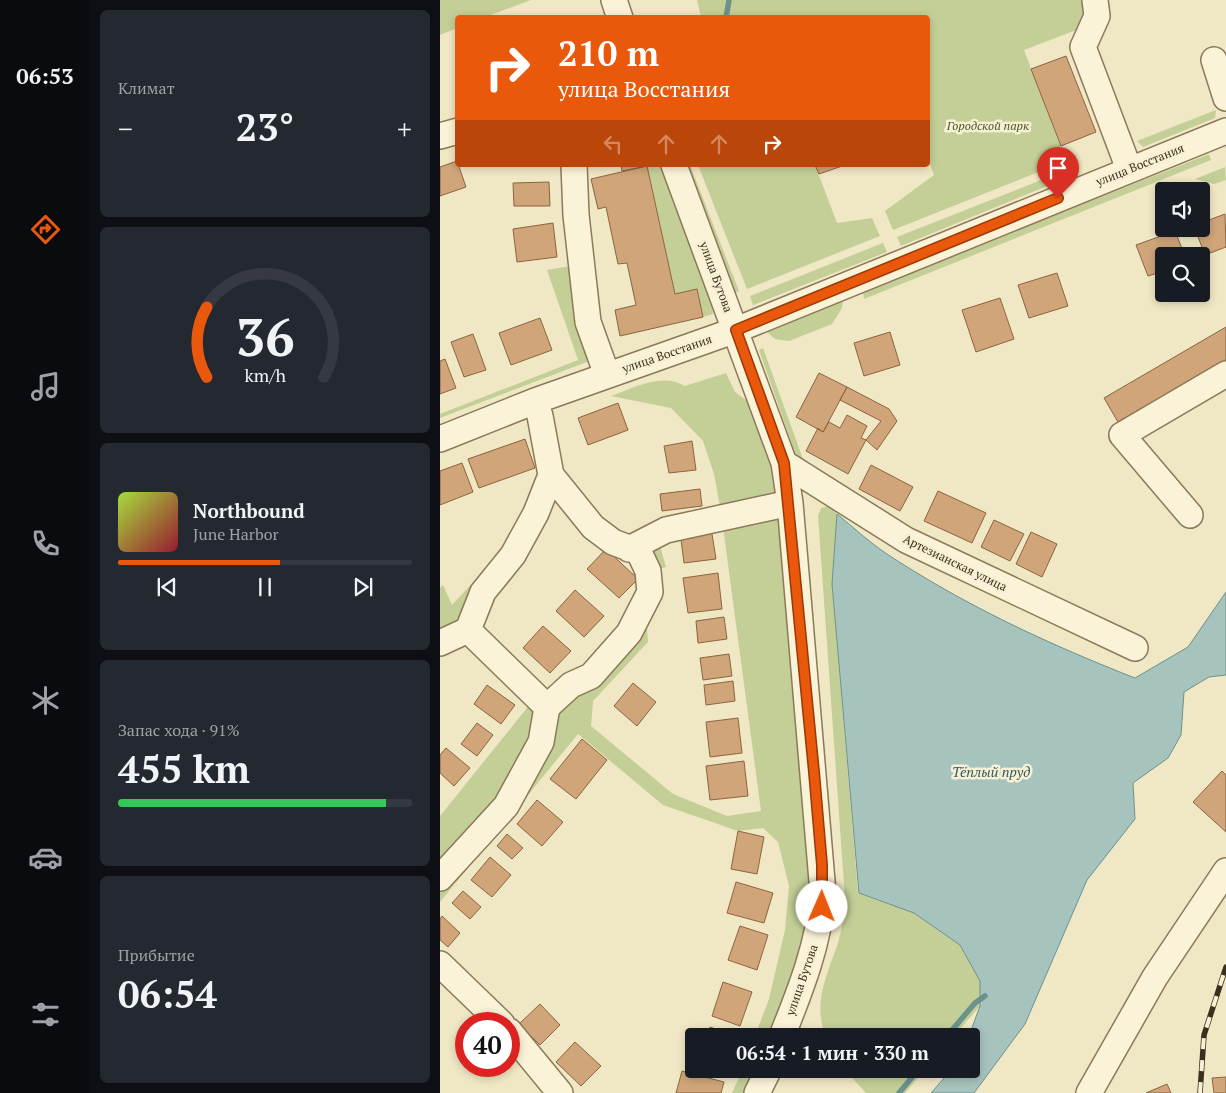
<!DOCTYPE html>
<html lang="ru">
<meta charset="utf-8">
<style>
body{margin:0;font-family:"PT Serif",serif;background:#242831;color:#f1f3f6;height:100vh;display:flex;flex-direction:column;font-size:19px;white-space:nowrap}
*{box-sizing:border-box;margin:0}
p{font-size:16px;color:#9ea1a6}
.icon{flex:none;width:28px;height:28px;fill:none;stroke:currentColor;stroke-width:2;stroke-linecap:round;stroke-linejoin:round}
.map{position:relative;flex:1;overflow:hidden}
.panel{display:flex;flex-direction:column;gap:10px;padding:10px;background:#0d0f14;width:350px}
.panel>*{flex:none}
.hud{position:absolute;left:15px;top:15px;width:475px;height:152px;border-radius:5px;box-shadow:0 2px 8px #0003;background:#ea580c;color:#fff;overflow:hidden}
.tools{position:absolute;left:715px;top:182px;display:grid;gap:10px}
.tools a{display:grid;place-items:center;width:55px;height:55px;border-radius:5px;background:#171b24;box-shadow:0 2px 8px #0003;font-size:25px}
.speed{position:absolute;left:15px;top:1012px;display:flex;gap:10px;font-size:25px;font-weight:700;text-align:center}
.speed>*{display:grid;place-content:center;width:65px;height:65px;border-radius:50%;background:#171b24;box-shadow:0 2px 8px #0003;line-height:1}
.speed .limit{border:8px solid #d22;background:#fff;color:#111}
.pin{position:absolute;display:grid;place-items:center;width:42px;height:42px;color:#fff;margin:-51px -21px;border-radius:50% 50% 50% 0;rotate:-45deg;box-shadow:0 0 5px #0007}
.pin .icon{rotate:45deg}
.me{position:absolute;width:55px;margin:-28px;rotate:1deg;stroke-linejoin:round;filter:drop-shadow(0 0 4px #0008)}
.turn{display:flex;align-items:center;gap:18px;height:105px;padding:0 20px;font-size:22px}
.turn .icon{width:65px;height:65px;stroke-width:2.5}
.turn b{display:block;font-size:35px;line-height:42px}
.lanes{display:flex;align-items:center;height:48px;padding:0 20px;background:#0003;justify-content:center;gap:25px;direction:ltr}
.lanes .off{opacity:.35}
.big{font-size:38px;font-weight:600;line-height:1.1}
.panel .tile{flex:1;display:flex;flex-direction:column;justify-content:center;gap:8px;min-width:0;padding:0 18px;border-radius:8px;background:#242831}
.panel .dial{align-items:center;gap:0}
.dial svg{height:130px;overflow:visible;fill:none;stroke:#363941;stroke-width:7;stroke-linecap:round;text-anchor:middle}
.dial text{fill:#f1f3f6;stroke:none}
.song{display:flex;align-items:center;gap:15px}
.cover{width:60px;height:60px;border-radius:8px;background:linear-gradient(135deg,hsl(80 70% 55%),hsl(350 70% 35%))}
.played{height:5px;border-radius:2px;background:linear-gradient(90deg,#ea580c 55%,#363941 55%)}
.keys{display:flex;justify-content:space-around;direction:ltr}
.heat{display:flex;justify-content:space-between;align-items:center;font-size:28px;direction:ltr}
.charge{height:8px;border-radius:4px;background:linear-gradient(90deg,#34c759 91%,#363941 0)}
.trip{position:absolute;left:245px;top:1028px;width:295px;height:50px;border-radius:5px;background:#171b24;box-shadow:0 2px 8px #0003;font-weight:600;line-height:50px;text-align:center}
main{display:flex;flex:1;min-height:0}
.tabs{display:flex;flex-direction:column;width:90px;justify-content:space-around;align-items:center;background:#090b0e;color:#9ea1a6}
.tabs .icon{width:35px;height:35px}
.tabs .on{color:#ea580c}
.tabs b{font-size:22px;color:#f1f3f6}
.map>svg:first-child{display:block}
.green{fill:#c3cf97}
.water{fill:#a6c3bd;stroke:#6c928c}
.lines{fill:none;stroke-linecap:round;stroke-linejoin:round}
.stream{stroke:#6c928c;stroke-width:5.5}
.building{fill:#d0a579;stroke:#8c643e}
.minor-casing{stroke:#8c795a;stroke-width:28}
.minor{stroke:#faf3d8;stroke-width:25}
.rail-casing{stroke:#3b2f1e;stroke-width:5.5}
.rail{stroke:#f7f0d4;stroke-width:4;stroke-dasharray:11;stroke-linecap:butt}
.route-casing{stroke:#983908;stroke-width:12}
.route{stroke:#ea580c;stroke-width:9}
.labels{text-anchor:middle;stroke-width:5;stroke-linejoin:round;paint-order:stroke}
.park-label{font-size:12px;font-style:italic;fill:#465924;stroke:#f7f0d4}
.street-label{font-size:12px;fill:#3b2f1e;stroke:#f7f0d4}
.water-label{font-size:14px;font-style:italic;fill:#2d5a5c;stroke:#f7f0d4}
</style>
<main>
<nav class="tabs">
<b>06:53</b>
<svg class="icon on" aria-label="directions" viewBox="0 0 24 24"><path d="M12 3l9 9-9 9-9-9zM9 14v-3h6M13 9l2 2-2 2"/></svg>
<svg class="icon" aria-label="music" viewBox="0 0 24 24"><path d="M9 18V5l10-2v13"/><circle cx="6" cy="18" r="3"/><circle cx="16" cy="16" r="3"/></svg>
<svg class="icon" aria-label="phone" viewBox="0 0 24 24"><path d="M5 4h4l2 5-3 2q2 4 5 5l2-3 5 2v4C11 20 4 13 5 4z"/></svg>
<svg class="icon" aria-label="climate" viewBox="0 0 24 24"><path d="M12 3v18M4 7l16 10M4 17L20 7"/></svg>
<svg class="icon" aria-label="car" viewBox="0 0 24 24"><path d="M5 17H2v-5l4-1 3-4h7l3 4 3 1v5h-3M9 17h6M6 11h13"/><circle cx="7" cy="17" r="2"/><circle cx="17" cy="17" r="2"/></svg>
<svg class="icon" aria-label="filters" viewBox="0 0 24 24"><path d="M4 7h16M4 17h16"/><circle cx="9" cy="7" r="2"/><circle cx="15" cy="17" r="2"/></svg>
</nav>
<section class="panel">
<div class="tile"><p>Климат</p>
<div class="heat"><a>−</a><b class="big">23°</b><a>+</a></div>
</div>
<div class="tile dial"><svg viewBox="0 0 100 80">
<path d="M14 69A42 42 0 1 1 86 69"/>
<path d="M14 69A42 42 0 0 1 14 26" stroke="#ea580c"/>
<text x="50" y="56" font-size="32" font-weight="700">36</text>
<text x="50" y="72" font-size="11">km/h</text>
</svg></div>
<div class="tile">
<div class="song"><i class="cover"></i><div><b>Northbound</b><p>June Harbor</p></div></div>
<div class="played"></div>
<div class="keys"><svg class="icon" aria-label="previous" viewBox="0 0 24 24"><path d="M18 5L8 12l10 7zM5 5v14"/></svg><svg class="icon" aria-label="pause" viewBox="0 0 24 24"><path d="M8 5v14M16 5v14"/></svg><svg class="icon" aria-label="next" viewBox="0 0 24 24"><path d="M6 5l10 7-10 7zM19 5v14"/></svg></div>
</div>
<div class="tile"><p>Запас хода · 91%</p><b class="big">455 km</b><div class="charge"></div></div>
<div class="tile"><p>Прибытие</p><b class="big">06:54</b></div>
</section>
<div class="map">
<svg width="786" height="1093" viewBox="0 0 786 1093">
<rect width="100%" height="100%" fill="#f0e7c4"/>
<path class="green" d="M0,0h91l-46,17 -27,1 -1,10 -17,7z
M257,0h393l2,24 -68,26 42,111 -173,69 -8,-19 49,-36 -6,-16v-141l-227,-1z
M776,110l-1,8 -72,29 -6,-6z
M769,154l2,6 -347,139 -1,-7z
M213,165h14l45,136 1,13 -10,3 -6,-28 -22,5 -28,-128z
M244,165h6l49,126 -6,3z
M258,165h117l22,58 35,-5 8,18 -133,53z
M634,167v8l-173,71 -4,-9z
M785,167l1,13 -12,4 -19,-5z
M443,243l4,9 -134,53 -3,-9z
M130,266l18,91 -1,5 -147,56v-4l138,-54 -31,-90z
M403,300l-1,8 -10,16 -43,17 -14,-2 -8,-7z
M323,348l41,114 -5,2 -40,-114z
M286,373l9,19 19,14 20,58 6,40 34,360 -5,55 -17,67 -18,50h-19l14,-37 16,-69 4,-44 -11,-44 -15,-14 -25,3 -75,-26 -85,-71 -138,168v-12l75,-87 32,-56 8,-34 18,-20 21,-7 43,-50 9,-20 2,26 -55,59 -2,25 82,68 54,22 34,-5 -38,-284 -57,7 -6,12 6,21 -13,4 -6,-18 4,-26 70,-15 -7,-38 -11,-33 -32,-33 -60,-12c23,-8 51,-24 74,-10z
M389,506l8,8 -5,70 26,309 56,20 46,32 20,36v25l-26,30h-128c-14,-31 1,-61 11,-90 5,-16 7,-31 8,-47l-27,-383 3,-8z
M76,536l-55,91 -21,10v-49l3,-3 9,20z
M91,703l4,7 2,17 -35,75 -62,68v-54z
M303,1069h17l-11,24h-17z
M404,1069h82l-21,24h-39z"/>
<path class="water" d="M397,514c16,13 31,27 47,38 78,52 164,92 251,126l53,-31 38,-55v83l-17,2 -25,15 -3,43 -13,23 -35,25 2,36 -48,61 -62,144 -51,69h-43l21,-24h19v-33h-2l11,-30v-25l-20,-36 -46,-32 -55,-20 -27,-309z"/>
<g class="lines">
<path class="stream" d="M286,18l3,-18
M507,1036l28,-33 10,-7
M459,1093l20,-24"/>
</g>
<path class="building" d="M626,56l30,76 -35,14 -30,-77z
M17,161l9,26 -26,9v-29z
M181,165h26v1l-25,5z
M375,165h30l-26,9z
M207,166l28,128 22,-5 6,28 -83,19 -5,-26 21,-5 -9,-42 -9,1 -12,-57 -8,2 -7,-30z
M109,182l1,24h-36l-1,-23z
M785,214l1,33 -21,8 -10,-26h6v-6z
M113,223l4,34 -40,5 -4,-33z
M735,231l10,25h-21v15l-16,5 -12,-31z
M617,273l11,33 -39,12 -11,-33z
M560,298l14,41 -38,13 -14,-42z
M100,318l12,32 -41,15 -12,-32z
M786,327v33l-108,62 -14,-24z
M450,332l10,33 -36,11 -10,-33z
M33,334l13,36 -22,7 -13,-35z
M5,359l11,29 -16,6v-33z
M379,373l28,14 -24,45 -27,-15z
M407,387l42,22 8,12 -20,29 -11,-10 15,-19 -41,-21z
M178,403l10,27 -40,15 -10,-27z
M407,415l20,11 -6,12 5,2 -18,34 -42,-23 12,-23 5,4 6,-10 11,6z
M85,439l10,29 -56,20 -11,-29z
M252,441l4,29 -27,3 -5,-27z
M22,463l11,29 -33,13v-34z
M431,465l42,22 -13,24 -41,-22z
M260,489l2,17 -40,5 -2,-17z
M498,491l48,22 -14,30 -48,-22z
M554,520l30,14 -14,27 -29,-14z
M271,528l5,31 -32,4 -4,-31z
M591,532l26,12 -15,33 -26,-13z
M166,549l32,30 -19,19 -32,-29z
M278,573l4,36 -34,4 -5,-35z
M135,590l29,26 -20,21 -28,-26z
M284,617l3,22 -29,4 -2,-22z
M103,626l28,25 -21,22 -27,-25z
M289,654l3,22 -29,4 -3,-22z
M293,681l2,20 -29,4 -2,-20z
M193,683l23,19 -19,24 -23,-20z
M47,685l28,20 -14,19 -27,-20z
M298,718l4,35 -32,4 -4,-35z
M37,723l16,12 -16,21 -16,-12z
M142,739l25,21 -31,39 -26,-20z
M6,748l24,20 -16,18 -14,-13v-18z
M304,761l4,35 -38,4 -4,-34z
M782,771l4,4v57l-33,-30z
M97,800l26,22 -21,24 -25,-22z
M298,831l26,6 -7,37 -26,-5z
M67,834l16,14 -11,11 -15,-13z
M50,857l21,18 -19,22 -21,-17z
M296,882l37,11 -9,30 -37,-10z
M23,891l18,16 -11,12 -18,-16z
M2,916l18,17 -12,14 -8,-7v-21z
M300,926l28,9 -11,35 -29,-10z
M283,982l29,10 -12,34 -28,-10z
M100,1004l20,21 -20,20 -21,-21z
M270,1027l27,9h-30z
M135,1042l26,24 -20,20 -25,-24z
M263,1069h25l-2,7z
M242,1071l42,11 -3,11h-45z
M786,1077v16h-12l-2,-15z
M727,1084l4,9h-25z"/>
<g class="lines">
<g class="minor-casing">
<path id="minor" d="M174,0l6,18
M655,0l2,16 -14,31 46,122
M774,60l12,38
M0,136l18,-5
M134,165l2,50 12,107 19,53
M234,165l110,298 6,40 33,390c-4,50 -22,96 -41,143
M0,439l95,-38 201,-71 490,-199
M344,463l122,77 229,108
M750,515l-68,-80 104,-61
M189,549l37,-19 124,-27
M28,630l79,77
M0,643l28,-13 15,-38 30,-37 23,-42 15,-38 -11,-59 -5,-15
M0,878l66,-72 35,-64 6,-35 24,-22 20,-9 38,-43 21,-41 -2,-21 -9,-19 -26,-10 -20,-15 -42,-52
M0,964l62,60
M69,1031l51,62
M317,1093l12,-24
M649,1093l66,-116 71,-106"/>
</g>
<use href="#minor" class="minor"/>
<g class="rail-casing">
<path id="rail" d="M760,1093l4,-58 22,-68"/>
</g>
<use href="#rail" class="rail"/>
</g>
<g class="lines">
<g class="route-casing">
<path id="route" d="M382,907v-42l-8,-93 -30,-309 -48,-133 322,-132"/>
</g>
<use href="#route" class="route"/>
</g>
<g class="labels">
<g class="park-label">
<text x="548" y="130">Городской парк</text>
</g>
<g class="street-label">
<text transform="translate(700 165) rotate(-22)" y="4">улица Восстания</text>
<text transform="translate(276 277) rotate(70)" y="4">улица Бутова</text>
<text transform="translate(227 354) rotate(-19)" y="4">улица Восстания</text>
<text transform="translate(515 563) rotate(26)" y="4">Артезианская улица</text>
<text transform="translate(362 980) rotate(-71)" y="4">улица Бутова</text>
</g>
<g class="water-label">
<text x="551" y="777">Тёплый пруд</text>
</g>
</g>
</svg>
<div class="tools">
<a><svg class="icon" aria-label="sound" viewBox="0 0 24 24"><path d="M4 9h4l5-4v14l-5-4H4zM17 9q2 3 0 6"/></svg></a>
<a><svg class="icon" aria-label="search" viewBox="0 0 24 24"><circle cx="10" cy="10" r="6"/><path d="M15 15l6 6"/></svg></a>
</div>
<div class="speed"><div class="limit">40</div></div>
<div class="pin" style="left:618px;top:198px;background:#d93025"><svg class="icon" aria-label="arrive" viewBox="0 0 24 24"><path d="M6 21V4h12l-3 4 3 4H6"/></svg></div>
<svg class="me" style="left:382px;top:907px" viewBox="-20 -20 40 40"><circle r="19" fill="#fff"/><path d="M0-13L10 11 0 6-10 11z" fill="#ea580c"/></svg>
<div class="trip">06:54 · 1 мин · 330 m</div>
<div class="hud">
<div class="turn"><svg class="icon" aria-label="right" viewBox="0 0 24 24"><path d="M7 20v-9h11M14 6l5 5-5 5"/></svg><div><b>210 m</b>улица Восстания</div></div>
<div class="lanes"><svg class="icon off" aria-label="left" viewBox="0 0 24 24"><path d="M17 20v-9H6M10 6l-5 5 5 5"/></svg><svg class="icon off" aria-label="ahead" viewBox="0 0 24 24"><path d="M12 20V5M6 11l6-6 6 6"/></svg><svg class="icon off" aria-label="ahead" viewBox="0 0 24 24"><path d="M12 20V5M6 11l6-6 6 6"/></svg><svg class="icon" aria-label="right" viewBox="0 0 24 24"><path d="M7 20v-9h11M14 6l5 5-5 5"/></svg></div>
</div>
</div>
</main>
